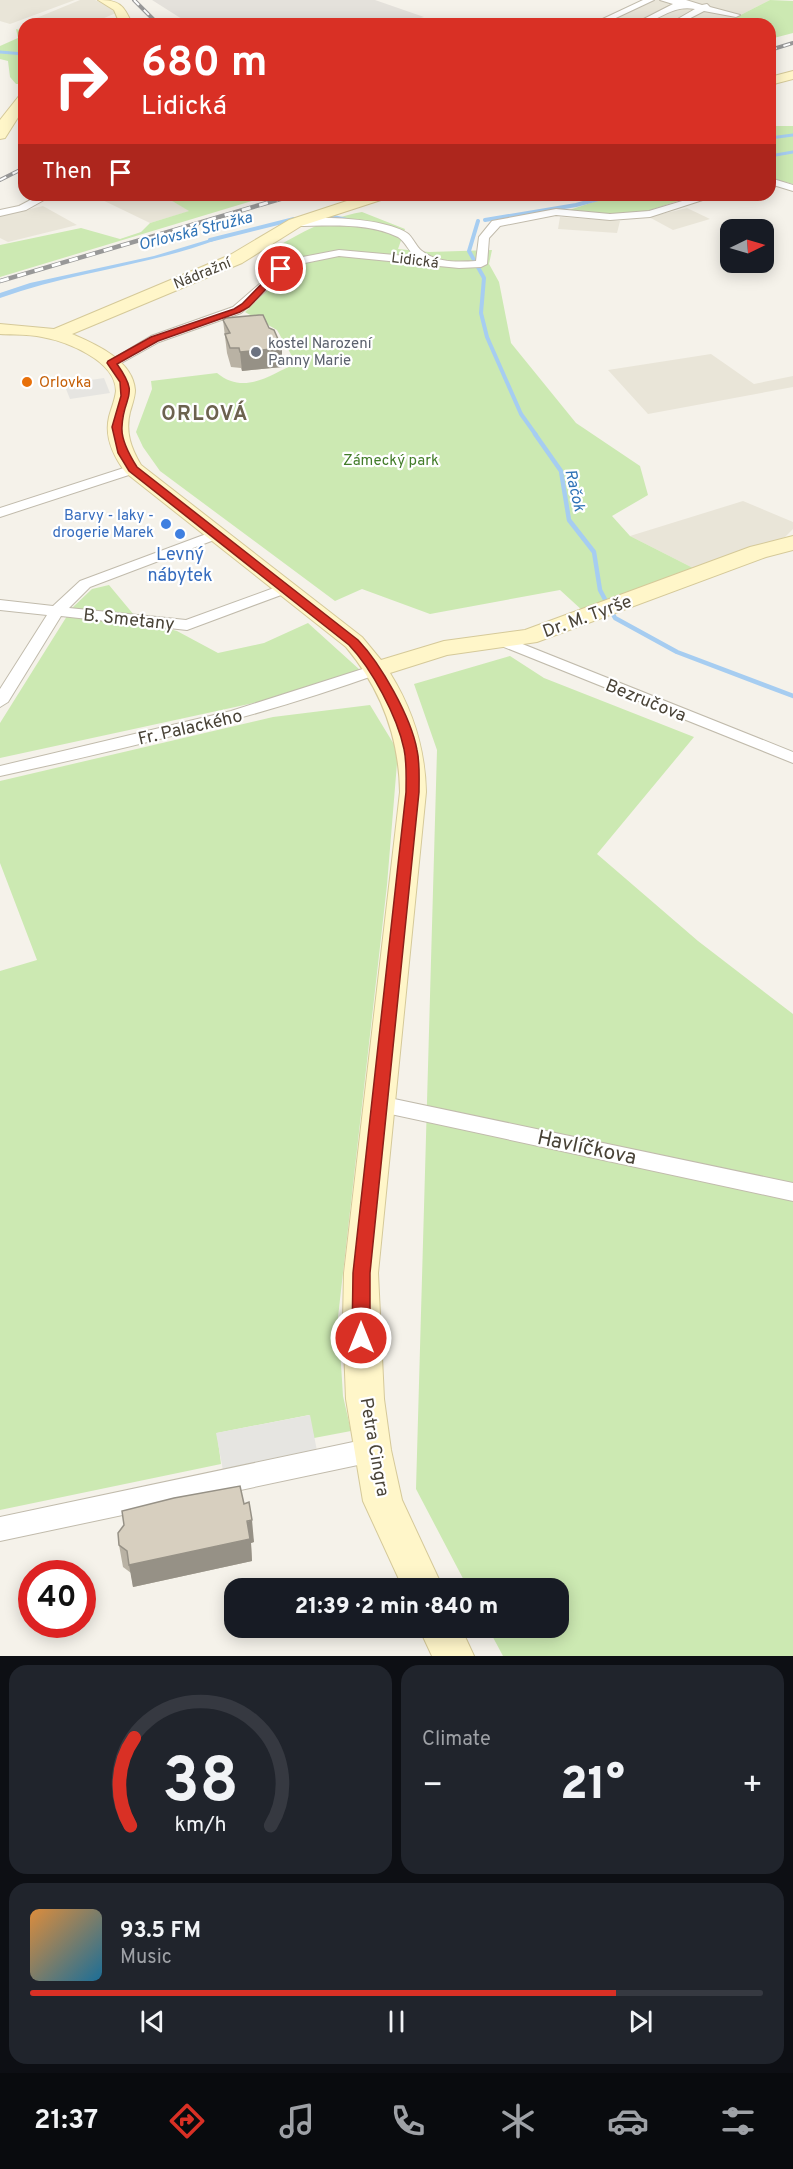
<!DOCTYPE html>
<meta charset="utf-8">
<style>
body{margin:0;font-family:Overpass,sans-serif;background:#20242c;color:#f1f3f6;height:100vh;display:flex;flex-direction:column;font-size:22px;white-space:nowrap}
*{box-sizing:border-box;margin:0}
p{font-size:20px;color:#9ea1a6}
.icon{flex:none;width:33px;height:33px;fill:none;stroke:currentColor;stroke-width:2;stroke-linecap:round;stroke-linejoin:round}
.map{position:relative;height:1656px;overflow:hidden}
.panel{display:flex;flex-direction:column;gap:9px;padding:9px;background:#0d0f14;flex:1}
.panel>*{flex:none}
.guide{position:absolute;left:18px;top:18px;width:758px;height:183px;border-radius:18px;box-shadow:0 3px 15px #0003;background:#d93025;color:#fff;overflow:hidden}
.needle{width:39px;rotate:85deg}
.controls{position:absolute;left:720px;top:219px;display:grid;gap:12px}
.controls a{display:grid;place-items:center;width:54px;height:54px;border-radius:12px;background:#171b24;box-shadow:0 3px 15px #0003;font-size:30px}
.speed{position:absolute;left:18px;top:1560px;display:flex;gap:12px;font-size:30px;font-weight:700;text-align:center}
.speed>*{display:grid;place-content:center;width:78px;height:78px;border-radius:50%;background:#171b24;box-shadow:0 3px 15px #0003;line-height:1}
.speed .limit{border:9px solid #d22;background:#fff;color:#111}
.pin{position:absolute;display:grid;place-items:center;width:51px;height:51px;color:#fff;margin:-26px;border:3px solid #fff;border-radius:50%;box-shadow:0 2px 6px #0007}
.me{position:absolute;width:66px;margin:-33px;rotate:0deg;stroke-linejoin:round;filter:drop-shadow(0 0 4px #0008)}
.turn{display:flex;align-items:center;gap:21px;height:126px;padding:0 24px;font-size:27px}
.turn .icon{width:78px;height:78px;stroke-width:2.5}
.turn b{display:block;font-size:42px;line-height:51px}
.then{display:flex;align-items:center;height:57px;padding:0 24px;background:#0003;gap:12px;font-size:22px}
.big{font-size:45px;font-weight:800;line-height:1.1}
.panel .widget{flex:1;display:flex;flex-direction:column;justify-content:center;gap:9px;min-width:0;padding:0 21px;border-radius:18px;background:#20242c}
.panel .dial{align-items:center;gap:0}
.dial svg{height:156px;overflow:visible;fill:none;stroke:#363941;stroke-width:7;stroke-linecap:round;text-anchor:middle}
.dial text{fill:#f1f3f6;stroke:none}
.song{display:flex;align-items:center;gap:18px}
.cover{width:72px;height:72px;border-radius:9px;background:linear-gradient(135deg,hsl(30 70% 55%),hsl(200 70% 35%))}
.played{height:6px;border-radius:3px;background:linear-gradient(90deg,#d93025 80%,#363941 80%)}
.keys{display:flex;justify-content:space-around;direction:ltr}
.heat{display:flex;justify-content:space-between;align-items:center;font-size:33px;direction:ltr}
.panel .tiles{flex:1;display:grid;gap:9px;grid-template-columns:1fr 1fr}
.widget:last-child{grid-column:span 2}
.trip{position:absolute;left:224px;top:1578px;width:345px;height:60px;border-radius:18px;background:#171b24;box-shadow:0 3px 15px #0003;font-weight:800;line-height:60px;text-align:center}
.tab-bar{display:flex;height:96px;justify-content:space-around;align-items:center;background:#090b0e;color:#9ea1a6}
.tab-bar .icon{width:42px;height:42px}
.tab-bar .current{color:#d93025}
.tab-bar b{font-size:27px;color:#f1f3f6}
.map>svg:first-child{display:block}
.residential{fill:#e9e5d8}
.industrial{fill:#e4e1db}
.green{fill:#cce9b2}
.parking{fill:#e6e5e1}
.water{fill:#a6cdf1}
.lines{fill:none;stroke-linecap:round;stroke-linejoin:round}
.stream-far2{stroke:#a6cdf1;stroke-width:3}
.stream-far1{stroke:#a6cdf1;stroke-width:4}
.stream{stroke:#a6cdf1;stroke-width:4.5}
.street-casing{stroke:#c1bbac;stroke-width:2}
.secondary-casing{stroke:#d5c999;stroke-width:2}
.street{fill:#fff;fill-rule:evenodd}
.secondary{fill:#fff6c9;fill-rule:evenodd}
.rail-far1-casing{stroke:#989898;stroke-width:4}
.rail-casing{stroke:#989898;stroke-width:4.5}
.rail-far1{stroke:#fff;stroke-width:2;stroke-dasharray:7;stroke-linecap:butt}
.rail{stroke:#fff;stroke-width:3;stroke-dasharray:9;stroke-linecap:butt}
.wall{fill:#b9b2a4}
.shaded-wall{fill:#969186}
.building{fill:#d7cfbf;stroke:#969186;stroke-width:1.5}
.route{fill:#d93025;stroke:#8d1f18;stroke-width:1.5}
.worship-dot{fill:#6b7280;stroke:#fff;stroke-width:2}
.food-dot{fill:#e8710a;stroke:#fff;stroke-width:2}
.shop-dot{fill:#3f7fe0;stroke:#fff;stroke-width:2}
.labels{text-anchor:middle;stroke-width:4.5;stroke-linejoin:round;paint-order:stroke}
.far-street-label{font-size:15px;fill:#494337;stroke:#fff}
.far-worship-label{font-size:15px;fill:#5b616d;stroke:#fff;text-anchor:start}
.far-food-label{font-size:15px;fill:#c56008;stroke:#fff;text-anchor:start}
.far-park-label{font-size:15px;fill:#427c29;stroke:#fff}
.far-shop-label{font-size:15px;fill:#366cbe;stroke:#fff;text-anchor:end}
.far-water-label{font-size:16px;font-style:italic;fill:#2f73b6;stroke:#fff}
.shop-label{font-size:18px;fill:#366cbe;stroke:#fff}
.street-label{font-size:18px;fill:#494337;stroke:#fff}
.far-district-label{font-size:20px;font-weight:bold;letter-spacing:1.5px;fill:#6c624f;stroke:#fff}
.near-street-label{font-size:21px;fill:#494337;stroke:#fff}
</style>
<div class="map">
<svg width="793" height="1656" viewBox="0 0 793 1656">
<rect width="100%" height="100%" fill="#f5f2ea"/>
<path class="residential" d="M0,0h75l-65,24 -10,-3z
M80,0h15l12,5 9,8 -26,11h-24l-32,-5z
M654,0h116l-47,24h-119z
M92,195h70l28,16 -40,12z
M43,206l34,19 -69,17 -8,-4v-22z
M687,208l23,11 -37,11 -24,-13z
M560,217l60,4 -3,12 -59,-4z
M711,354l43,30 39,-8v11l-145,27 -40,-44z
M743,501l50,21v7l-8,8 -88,33 -67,-34z"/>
<path class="industrial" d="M152,0h223l49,17 -13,4 1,3h-215l-15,-5z"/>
<path class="green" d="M770,0l23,1v32l-23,6v-15h-47z
M16,29l8,2v53h-8l-6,-7 -2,-16 -8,-2v-13l18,-8z
M770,126h23v58l-23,-6z
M162,195h110l-272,82v-32l81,-17 39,11 21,-7 9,-9 39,-12z
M615,195h82l-50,16 -34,3 -50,-2z
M362,212l43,17 -7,20 31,3 63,-2 -3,14 10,18 12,61 65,80 64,43 8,29 -36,21 18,20 67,34 -114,41 -23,-21 -130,24 -68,-25 -27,12 -175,-130 -17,-24 -7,-15 16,-43 -1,-8 66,-8c27,22 52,3 79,-10l-19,-33 -32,-18 48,-47 -37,-5c34,-22 66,-41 106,-48z
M109,585l30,36 38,10 41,22 46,-10 44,-20 52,47 -93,30 -267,58v-35l72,-115 20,-19z
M510,656l34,22 150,59 -97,117 101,87 95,73v642h-290l-15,-28h70v-40h-90l-52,-99 21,-739 -23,-66z
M370,705l28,46 -11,134 -49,432 5,79 8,35 -37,7 -5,-23 -92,18 4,31 -221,46v-539l37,-11 -37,-97v-82l273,-64z"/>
<path class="parking" d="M104,378l6,15 -40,6 -6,-15z
M310,1415l9,46 -94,20 -9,-48z"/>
<path class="water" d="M214,238l5,1c-71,27 -148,33 -219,59v-5l30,-10 124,-27z"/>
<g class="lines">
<path class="stream-far2" d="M0,52l24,2
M770,138l23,-3
M770,156l23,-4"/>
<path class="stream-far1" d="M324,215l23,5
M485,220l91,-15 37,-10
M478,221l-9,30 15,27 -3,35 6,24 34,77 15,21
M210,240l84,-21"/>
<path class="stream" d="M535,434l26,37 8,49 25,32 6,38 15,28 62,34 116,44"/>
<g class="street-casing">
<path id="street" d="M643,0h11l-51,24h-11z
M660,0h26l16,5 5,-1 3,3 30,8 -4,2 -32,-6 -25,13h-10l26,-15c-25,-5 -37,15 -61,15l39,-20z
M770,178l23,7v6l-23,-7z
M40,195h13l-27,15 -26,6v-6l19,-4z
M702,195h16l-68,22 -40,3 -54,-5 -56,11 -11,12 -2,26 -6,3 -22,1 -120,-12 -44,9 -54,48 -82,29 -43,24h-8l-2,-3 45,-27 82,-29 54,-47 52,-10 78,7c-8,-4 -11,-15 -19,-20 -31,-15 -70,-11 -103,-11l-5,-3 1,-2c27,-6 92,-3 116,12 6,4 9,14 15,18 15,12 35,11 54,10l3,-24 13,-16 64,-12 54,5 39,-3z
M133,465l7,4 -2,3 -138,45v-9z
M217,530l5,1 2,3 -2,3 -132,50 -21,21 117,12 96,-35h10l3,3 -3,3 -105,39 -126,-14 -53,86 -8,5v-18l47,-74 -47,-5v-10l53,6 27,-25z
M500,635l293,117v11l-299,-120 -2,-3z
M375,665l6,2 2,3 -2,3c-125,45 -252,75 -381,103v-10l231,-55z
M380,1096l413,87v18l-421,-91 -3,-6 3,-6z
M372,1438l9,4 4,8 -4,8 -9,4 -372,79v-24z"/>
</g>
<g class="secondary-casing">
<path id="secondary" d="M98,0c21,0 26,5 34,24h-12l-6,-14z
M793,71v8l-23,6v-8z
M24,95v13l-19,30 -5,1v-19l19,-24z
M365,195h24l-2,3 -86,28 -59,37 -170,71c23,10 61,26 63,56 0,7 -3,15 -5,22 -5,20 1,36 11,53l221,172 19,23 63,-19 81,-11 225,-83 43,-11v14l-27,7 -229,85 -90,13 -57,18c23,37 35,75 36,119l-48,481 6,126 7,51 11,50 41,88h-40l-40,-87 -17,-102 -3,-79 1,-47 56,-481c-1,-56 -19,-103 -54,-145l-220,-174c-12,-16 -22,-35 -17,-56 2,-8 6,-17 7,-26 0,-31 -51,-50 -74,-54 -14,-3 -28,-2 -42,-3v-10l54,5 176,-74 59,-35z
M419,1628h42l13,28h-42z"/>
</g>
<use href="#street" class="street"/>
<use href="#secondary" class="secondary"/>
<g class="rail-far1-casing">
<path id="rail-far1" d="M134,0l24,24
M770,50l23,-7
M0,180l24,-12"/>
</g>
<g class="rail-casing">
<path id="rail" d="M0,281l294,-86"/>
</g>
<use href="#rail-far1" class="rail-far1"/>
<use href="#rail" class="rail"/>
</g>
<path class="wall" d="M223,320l59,47 -40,4 -1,-3 -10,-1 -4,-14z
M244,1504l10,38 -3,1 1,18 -119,26 -2,-14 -8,-6 -4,-22z"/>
<path class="shaded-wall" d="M282,348v19l-40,4 -2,-19z
M252,1520l2,22 -3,1 1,18 -119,26 -4,-22z"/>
<path class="building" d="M259,315h4l6,13 5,2 8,18 -42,4 -1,-4h-9l-5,-14 5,-1 -7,-13 3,-2z
M240,1486l4,18 5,-2 3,18 -5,1 3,18 -121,26 -2,-14 -8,-6 -1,-12 6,-8 -2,-14 52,-13z"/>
<path class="route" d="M278,267l7,2 -36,38 -9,5 -82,29 -41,23c24,34 6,30 5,63 -1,13 8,29 15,40l221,173c23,24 53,77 59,110 3,13 2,28 2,42l-49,481v65l-2,6 -7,2 -6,-2 -3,-6 1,-65 53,-481c0,-14 1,-29 -2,-43 -7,-33 -32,-80 -55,-104l-220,-174 -11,-18 -6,-26 9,-31 -1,-14 -13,-19 1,-2 43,-24 83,-28 8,-5z"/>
<circle class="worship-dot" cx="256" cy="352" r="6"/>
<circle class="food-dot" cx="27" cy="382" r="6"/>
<g class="shop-dot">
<circle cx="166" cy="524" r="6"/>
<circle cx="180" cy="534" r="6"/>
</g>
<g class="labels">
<g class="far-street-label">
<text transform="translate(415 260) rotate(7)" y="5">Lidická</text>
<text transform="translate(202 273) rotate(-22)" y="5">Nádražní</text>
</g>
<g class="far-worship-label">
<text x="268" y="348">kostel Narození<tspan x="268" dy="17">Panny Marie</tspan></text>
</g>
<g class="far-food-label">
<text x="39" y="387">Orlovka</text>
</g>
<g class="far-park-label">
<text x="391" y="465">Zámecký park</text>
</g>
<g class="far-shop-label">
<text x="154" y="520">Barvy - laky -<tspan x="154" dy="17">drogerie Marek</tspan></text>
</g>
<g class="far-water-label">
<text transform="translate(195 230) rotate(-14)" y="6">Orlovská Stružka</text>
<text transform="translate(576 490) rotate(77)" y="6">Račok</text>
</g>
<g class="shop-label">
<text x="180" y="560">Levný<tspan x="180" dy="21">nábytek</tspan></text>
</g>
<g class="street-label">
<text transform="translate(587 616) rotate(-20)" y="6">Dr. M. Tyrše</text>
<text transform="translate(129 619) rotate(6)" y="6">B. Smetany</text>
<text transform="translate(646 700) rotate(22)" y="6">Bezručova</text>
<text transform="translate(190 727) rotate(-13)" y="6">Fr. Palackého</text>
<text transform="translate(375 1447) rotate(80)" y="6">Petra Cingra</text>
</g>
<g class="far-district-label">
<text x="205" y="420">ORLOVÁ</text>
</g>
<g class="near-street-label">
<text transform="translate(587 1147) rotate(12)" y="7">Havlíčkova</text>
</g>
</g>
</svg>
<div class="controls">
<a><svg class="needle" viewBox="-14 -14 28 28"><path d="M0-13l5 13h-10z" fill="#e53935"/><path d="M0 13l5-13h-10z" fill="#9ea1a6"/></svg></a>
</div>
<div class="speed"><div class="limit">40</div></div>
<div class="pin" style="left:281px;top:269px;background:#d93025"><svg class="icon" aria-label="arrive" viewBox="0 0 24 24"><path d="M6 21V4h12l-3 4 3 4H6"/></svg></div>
<svg class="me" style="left:361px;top:1338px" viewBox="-20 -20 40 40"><circle r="17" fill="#d93025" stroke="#fff" stroke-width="3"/><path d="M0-11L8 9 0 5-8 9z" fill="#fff"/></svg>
<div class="trip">21:39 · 2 min · 840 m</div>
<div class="guide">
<div class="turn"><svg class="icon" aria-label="right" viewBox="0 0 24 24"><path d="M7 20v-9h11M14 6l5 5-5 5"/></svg><div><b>680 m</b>Lidická</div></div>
<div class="then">Then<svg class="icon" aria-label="arrive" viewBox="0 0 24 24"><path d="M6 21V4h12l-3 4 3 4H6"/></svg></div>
</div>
</div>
<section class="panel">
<div class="tiles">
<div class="widget dial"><svg viewBox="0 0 100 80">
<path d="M14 69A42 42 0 1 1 86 69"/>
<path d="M14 69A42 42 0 0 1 16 24" stroke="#d93025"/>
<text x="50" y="56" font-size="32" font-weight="700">38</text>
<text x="50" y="72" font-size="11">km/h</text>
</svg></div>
<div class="widget"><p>Climate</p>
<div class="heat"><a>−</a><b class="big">21°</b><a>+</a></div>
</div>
<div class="widget">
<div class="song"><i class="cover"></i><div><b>93.5 FM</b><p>Music</p></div></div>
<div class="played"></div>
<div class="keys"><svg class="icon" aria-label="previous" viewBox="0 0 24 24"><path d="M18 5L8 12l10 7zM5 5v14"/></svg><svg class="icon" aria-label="pause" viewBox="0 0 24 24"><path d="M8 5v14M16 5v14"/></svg><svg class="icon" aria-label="next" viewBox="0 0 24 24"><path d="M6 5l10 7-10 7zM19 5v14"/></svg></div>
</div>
</div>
</section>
<nav class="tab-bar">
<b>21:37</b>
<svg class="icon current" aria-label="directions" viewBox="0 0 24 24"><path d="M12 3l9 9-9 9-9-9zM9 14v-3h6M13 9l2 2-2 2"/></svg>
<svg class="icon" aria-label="music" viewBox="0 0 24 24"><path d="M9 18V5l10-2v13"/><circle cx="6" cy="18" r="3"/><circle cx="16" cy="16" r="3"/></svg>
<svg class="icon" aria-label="phone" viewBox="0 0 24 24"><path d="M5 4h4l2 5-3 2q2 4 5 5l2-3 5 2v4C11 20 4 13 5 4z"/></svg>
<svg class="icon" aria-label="climate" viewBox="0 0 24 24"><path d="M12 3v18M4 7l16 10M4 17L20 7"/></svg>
<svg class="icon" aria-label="car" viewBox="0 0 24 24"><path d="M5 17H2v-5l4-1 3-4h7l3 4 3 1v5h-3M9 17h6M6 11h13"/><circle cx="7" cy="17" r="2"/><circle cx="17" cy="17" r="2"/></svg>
<svg class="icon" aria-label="filters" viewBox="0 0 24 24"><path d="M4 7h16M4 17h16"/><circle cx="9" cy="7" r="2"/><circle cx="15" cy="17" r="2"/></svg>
</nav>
